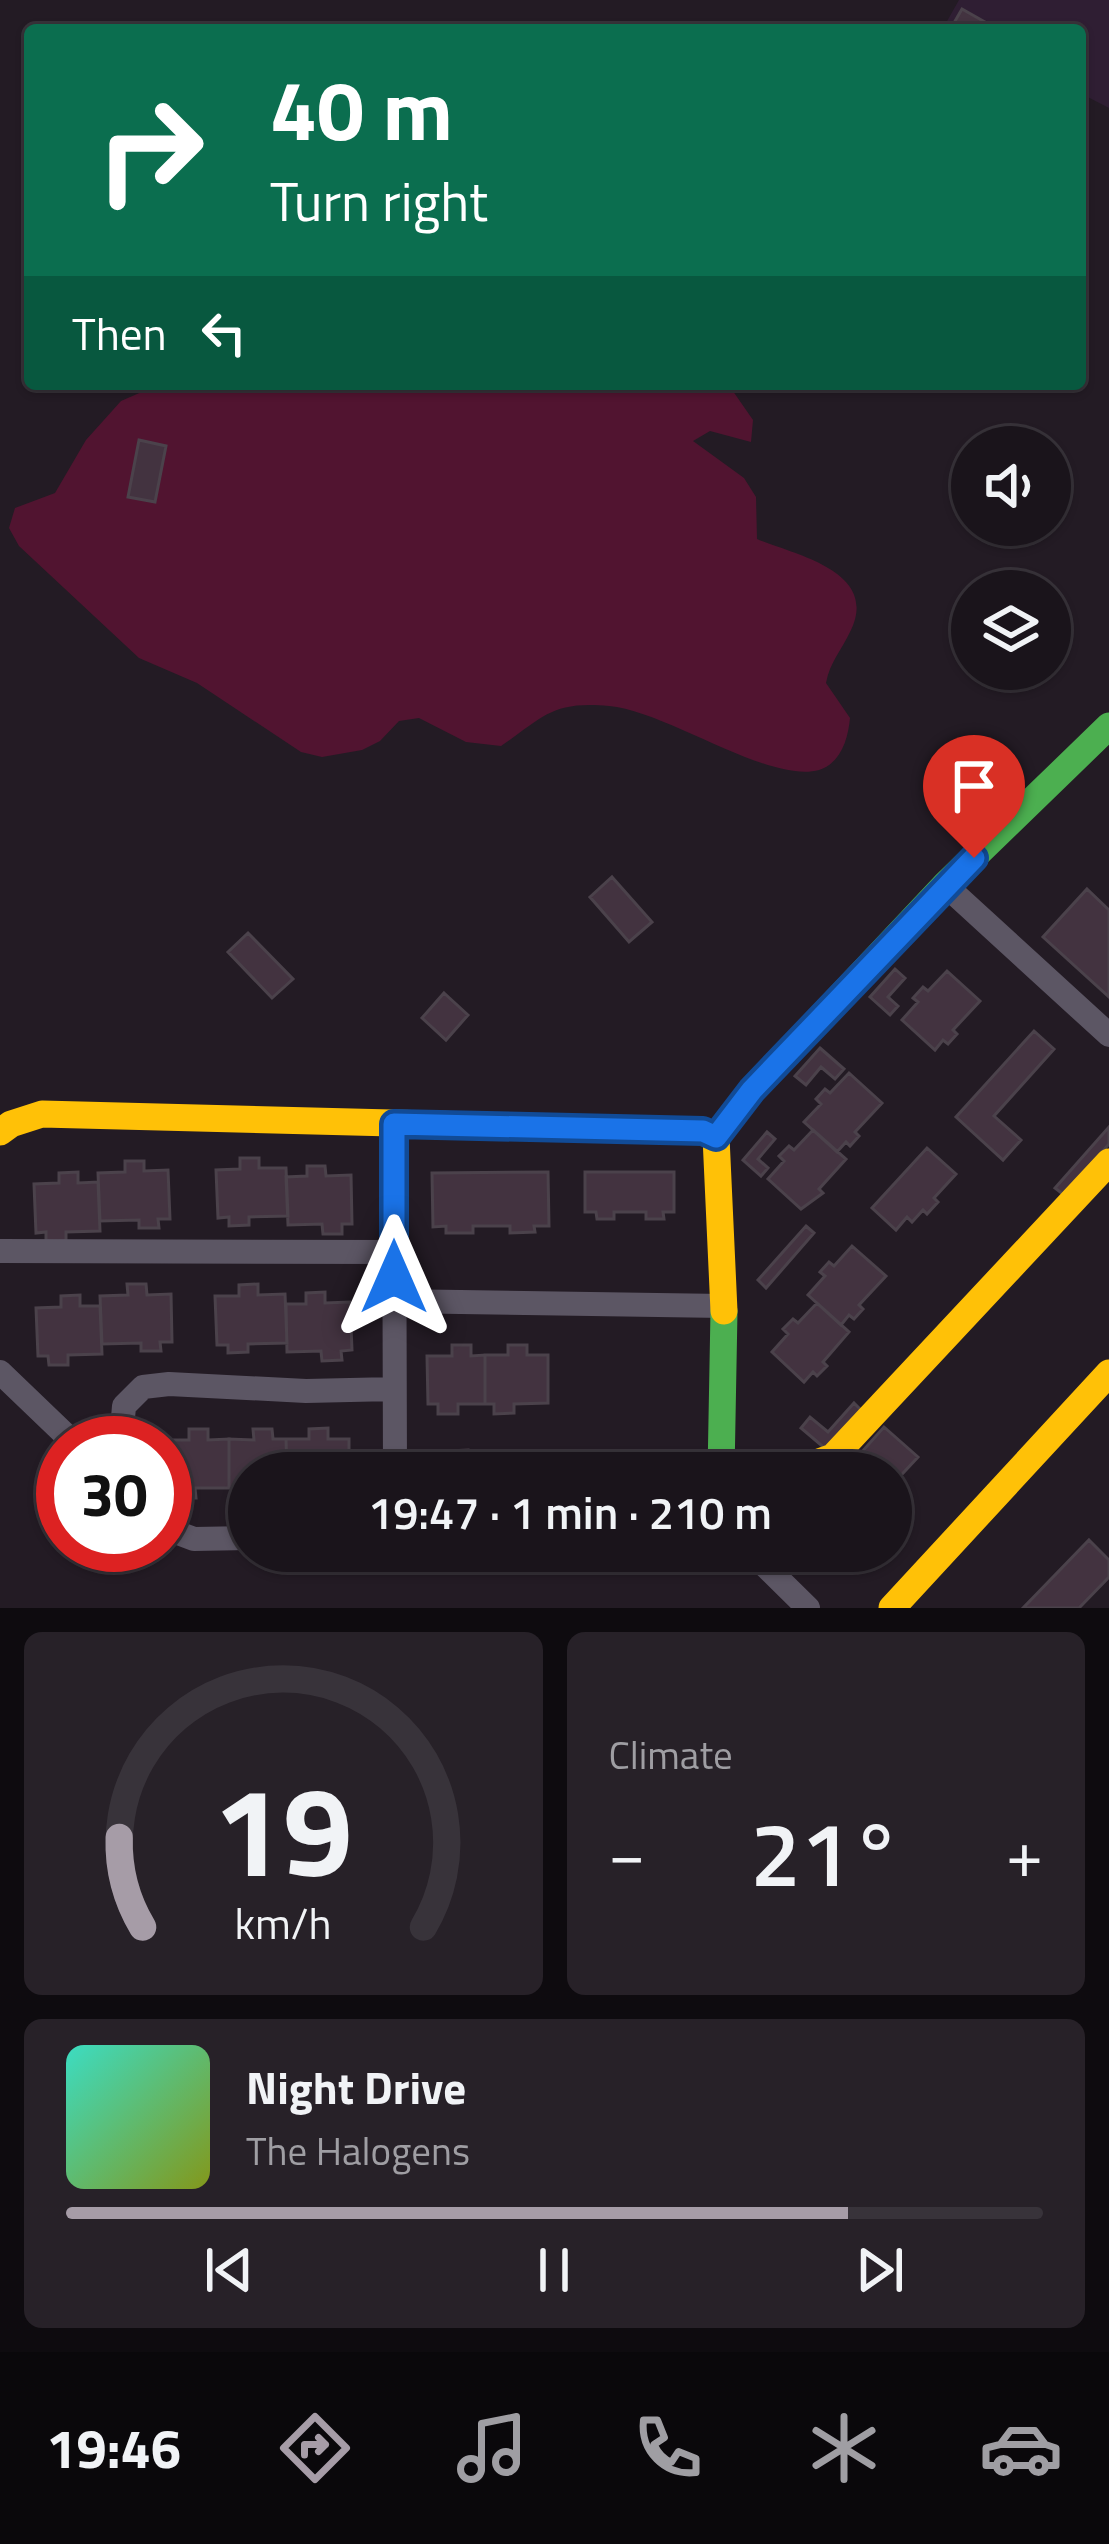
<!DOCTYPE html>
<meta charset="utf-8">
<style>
body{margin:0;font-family:"Titillium Web",sans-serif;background:#272128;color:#f1f3f6;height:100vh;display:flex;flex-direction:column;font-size:45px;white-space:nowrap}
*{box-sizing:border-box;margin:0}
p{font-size:39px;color:#9f9ea3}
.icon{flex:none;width:66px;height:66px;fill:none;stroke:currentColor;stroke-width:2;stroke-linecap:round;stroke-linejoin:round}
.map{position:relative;height:1608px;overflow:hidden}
.side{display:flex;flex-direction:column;gap:24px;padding:24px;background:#0e0b0f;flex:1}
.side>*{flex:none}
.hud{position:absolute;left:24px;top:24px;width:1062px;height:366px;border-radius:12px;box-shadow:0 3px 9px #0004,0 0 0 3px #38333a;background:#0b6e4f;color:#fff;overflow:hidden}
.buttons{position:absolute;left:951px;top:426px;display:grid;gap:24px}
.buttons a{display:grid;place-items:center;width:120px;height:120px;border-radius:50%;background:#1a141b;box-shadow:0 3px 9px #0004,0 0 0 3px #38333a;font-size:60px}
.speed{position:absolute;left:36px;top:1416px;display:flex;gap:24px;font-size:60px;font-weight:700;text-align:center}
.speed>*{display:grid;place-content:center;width:156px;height:156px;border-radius:50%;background:#1a141b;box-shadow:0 3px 9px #0004,0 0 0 3px #38333a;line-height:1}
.speed .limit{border:18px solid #d22;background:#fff;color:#111}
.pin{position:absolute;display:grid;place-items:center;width:102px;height:102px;color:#fff;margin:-123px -51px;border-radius:50% 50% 50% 0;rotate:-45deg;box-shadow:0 0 12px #0007}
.pin .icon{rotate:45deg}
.me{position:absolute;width:132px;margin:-66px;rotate:0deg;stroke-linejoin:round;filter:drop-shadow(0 0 9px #0008)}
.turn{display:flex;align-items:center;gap:42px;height:252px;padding:0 48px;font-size:54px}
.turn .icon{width:156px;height:156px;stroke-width:2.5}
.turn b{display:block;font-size:84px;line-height:102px}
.then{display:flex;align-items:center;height:114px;padding:0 48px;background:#0003;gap:24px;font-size:45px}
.big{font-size:90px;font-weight:600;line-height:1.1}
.side .widget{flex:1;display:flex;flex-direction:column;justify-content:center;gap:18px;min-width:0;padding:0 42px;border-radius:18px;background:#272128}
.side .dial{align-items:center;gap:0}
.dial svg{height:312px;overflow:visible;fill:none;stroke:#38333a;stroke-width:7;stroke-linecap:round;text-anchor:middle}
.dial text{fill:#f1f3f6;stroke:none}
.song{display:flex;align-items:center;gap:36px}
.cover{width:144px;height:144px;border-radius:18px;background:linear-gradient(135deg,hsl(170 70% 55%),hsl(70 70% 35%))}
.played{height:12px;border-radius:6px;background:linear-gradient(90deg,#a69ca7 80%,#38333a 80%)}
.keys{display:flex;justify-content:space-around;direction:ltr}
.heat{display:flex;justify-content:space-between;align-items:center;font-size:66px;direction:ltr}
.side .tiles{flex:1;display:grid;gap:24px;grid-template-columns:1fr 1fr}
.widget:last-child{grid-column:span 2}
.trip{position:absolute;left:228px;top:1452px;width:684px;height:120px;border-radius:60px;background:#1a141b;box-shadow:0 3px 9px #0004,0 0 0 3px #38333a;font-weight:600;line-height:120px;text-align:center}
.tab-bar{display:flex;height:192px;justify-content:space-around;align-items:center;background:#0a080b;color:#9f9ea3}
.tab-bar .icon{width:84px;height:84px}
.tab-bar .active{color:#a69ca7}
.tab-bar b{font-size:54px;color:#f1f3f6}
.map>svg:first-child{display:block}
.built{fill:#2f1e33}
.green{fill:#511430}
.building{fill:#433340;stroke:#4b424b;stroke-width:3}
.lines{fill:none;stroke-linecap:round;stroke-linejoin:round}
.street{stroke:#5c5664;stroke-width:24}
.fast{stroke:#4caf50;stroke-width:27}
.slow{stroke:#ffc107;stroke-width:27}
.route-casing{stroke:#114b97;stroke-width:30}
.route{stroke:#1a73e8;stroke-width:21}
</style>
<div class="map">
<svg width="1109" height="1608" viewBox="0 0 1109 1608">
<rect width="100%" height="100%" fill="#231b24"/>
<path class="built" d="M959,0h150v108l-29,-15v-63h-138z"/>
<path class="green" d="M160,384h568l25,36 -2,22 -41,-11 -17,10 51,37 12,19 1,42c38,16 124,32 93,93 -9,19 -20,30 -24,51l24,35c-2,21 -9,45 -31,52 -50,14 -152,-59 -210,-64 -58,-5 -65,11 -108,40l-35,-4 -47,-24 -20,3 -19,20 -18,9 -40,7 -21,-5 -104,-69 -58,-25 -120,-112 -10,-18 6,-20 40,-15 31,-53 35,-39z"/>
<path class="building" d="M962,9l37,21h-44l-4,-2z
M139,440l27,6 -11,56 -27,-5z
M612,877l40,45 -23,20 -39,-45z
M1087,889l22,21v87l-66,-60z
M248,933l45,46 -21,19 -44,-46z
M895,969l10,9 -17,19 10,9 -8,9 -20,-18z
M947,971l33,30 -27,29 4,4 -9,10 -5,-4 -8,10 -33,-30 16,-18 -5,-4 10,-11 5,4z
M444,993l24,22 -22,25 -24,-22z
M1034,1031l20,18 -60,67 27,24 -18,20 -47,-43z
M820,1048l24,21 -9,10 -14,-12 -15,18 -11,-9z
M849,1073l33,30 -27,29 4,4 -9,10 -4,-4 -9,10 -33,-30 17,-18 -5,-5 9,-10 5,4z
M1109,1127v17l-45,51 -9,-7z
M813,1130l33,29 -27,30 4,4 -22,16 -33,-30 16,-18 -5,-5 10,-10 5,4z
M767,1132l8,7 -17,20 10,9 -7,8 -18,-16z
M927,1148l29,26 -22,24 4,4 -11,12 -4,-4 -11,12 -5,-5 -11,13 -24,-22z
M240,1158h19v10h27l2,48 -39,1v8l-20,1v-9l-11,1 -2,-48 24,-1z
M125,1161h19v10l24,-1 2,49h-12l1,9h-20v-8l-39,1 -2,-48 27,-1z
M307,1166h18l1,10 25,-1 1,49h-10v10h-19l-1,-10 -34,1 -2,-48 21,-1z
M78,1172v11l20,-1 2,49 -34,1v9l-20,1v-10l-10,1 -2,-49 25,-1v-10z
M548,1172l1,54h-15l1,6 -25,1v-7h-37v7h-27v-7l-13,1 -1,-54z
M585,1172h89v40h-11l1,7h-18v-7h-32v7h-17l-1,-7h-11z
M806,1226l8,7 -48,55 -8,-8z
M852,1246l34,30 -27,29 4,4 -9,10 -5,-4 -8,10 -33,-30 17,-19 -5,-4 9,-10 5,4z
M127,1284h19l1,11 24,-1 1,48h-12l1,9h-20v-8l-39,1 -2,-48 28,-1z
M258,1284v11l27,-1 2,49 -39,1v8l-20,1v-8h-11l-2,-49h24v-11z
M325,1292v11l25,-1 2,48 -11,1 1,9 -20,1 -1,-10 -34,1 -1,-48h20v-11z
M80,1295v11h20l2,48 -34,1v10h-19l-1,-9h-10l-2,-48 25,-1v-11z
M817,1303l32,29 -26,30 4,4 -10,10 -4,-4 -9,10 -32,-30 16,-18 -5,-5 10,-10 5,4z
M452,1345h19v11l14,-1v49h-27v10h-20v-10h-10l-1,-48h25z
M508,1345h19v10h21v48l-34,1v9l-20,1v-10h-9v-49h23z
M854,1403l9,9 -35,39 -27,-23 9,-11 18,15z
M884,1427l34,30 -27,29v-13h-48z
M328,1428v11h21v34h-62l-1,-34h23v-10z
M189,1429h19v11l21,-1v49h-34l1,10h-20l-1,-10h-10v-48h24z
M253,1429h19l1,10h13l1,34h-38v24l-9,1v-10h-11v-49l25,1z
M468,1450v11h21v12h-64v-10l24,-1v-11z
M1089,1540l20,20v17l-30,31h-56z"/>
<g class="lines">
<path class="street" d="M945,885l164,150
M394,1123l1,350
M0,1251l394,1
M394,1301l330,5
M0,1372l74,71
M121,1443l3,-37 19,-19 26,-3 137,7 88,-2
M165,1528l29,11 55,-1
M750,1551l58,57"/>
<path class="fast" d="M716,1137l36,-47 193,-205 164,-159
M721,1473l3,-162"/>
<path class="slow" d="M0,1132l11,-8 31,-10 661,17 13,6 8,174
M801,1473l7,-7 25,-9 276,-295
M892,1608l217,-235"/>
</g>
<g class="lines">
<g class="route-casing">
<path id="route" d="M394,1277v-153l309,7 13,6 36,-47 222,-232"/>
</g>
<use href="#route" class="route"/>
</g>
</svg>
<div class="buttons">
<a><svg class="icon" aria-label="sound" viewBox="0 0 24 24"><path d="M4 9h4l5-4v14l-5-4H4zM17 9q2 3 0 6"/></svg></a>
<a><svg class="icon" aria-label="layers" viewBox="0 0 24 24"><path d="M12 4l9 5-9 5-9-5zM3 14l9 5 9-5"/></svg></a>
</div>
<div class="speed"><div class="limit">30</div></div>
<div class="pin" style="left:974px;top:858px;background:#d93025"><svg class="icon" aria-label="arrive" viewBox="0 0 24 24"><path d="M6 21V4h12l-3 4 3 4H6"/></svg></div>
<svg class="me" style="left:394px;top:1277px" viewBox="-20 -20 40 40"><path d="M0-17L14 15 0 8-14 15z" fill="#1a73e8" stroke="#fff" stroke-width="4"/></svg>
<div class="trip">19:47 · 1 min · 210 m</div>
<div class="hud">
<div class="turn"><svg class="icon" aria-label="right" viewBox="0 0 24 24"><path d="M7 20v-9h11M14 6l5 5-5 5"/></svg><div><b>40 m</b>Turn right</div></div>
<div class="then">Then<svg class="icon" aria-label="left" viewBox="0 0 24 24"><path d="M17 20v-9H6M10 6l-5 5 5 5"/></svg></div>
</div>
</div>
<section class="side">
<div class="tiles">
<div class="widget dial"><svg viewBox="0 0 100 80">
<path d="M14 69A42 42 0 1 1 86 69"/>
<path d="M14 69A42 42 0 0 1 8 46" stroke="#a69ca7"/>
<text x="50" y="56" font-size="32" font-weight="700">19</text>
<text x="50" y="72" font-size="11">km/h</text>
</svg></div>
<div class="widget"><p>Climate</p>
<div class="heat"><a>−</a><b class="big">21°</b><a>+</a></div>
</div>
<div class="widget">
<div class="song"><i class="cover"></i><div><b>Night Drive</b><p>The Halogens</p></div></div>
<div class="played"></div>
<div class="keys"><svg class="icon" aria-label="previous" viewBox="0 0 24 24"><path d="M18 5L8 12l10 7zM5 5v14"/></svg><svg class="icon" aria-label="pause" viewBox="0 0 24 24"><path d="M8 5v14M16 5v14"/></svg><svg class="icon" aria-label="next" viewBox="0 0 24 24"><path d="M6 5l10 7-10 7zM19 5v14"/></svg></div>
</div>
</div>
</section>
<nav class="tab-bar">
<b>19:46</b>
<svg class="icon active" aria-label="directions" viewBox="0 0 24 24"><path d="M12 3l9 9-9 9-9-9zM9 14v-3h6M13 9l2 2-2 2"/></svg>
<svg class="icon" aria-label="music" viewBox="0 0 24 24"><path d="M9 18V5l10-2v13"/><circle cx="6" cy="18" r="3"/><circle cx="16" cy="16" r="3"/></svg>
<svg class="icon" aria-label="phone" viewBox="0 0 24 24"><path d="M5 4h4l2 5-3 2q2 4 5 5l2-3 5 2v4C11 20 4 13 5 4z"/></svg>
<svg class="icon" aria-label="climate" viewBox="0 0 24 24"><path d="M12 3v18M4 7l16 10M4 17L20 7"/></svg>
<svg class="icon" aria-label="car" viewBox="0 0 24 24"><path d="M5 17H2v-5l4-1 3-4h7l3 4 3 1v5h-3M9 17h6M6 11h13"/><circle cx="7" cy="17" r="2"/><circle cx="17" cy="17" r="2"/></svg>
</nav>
